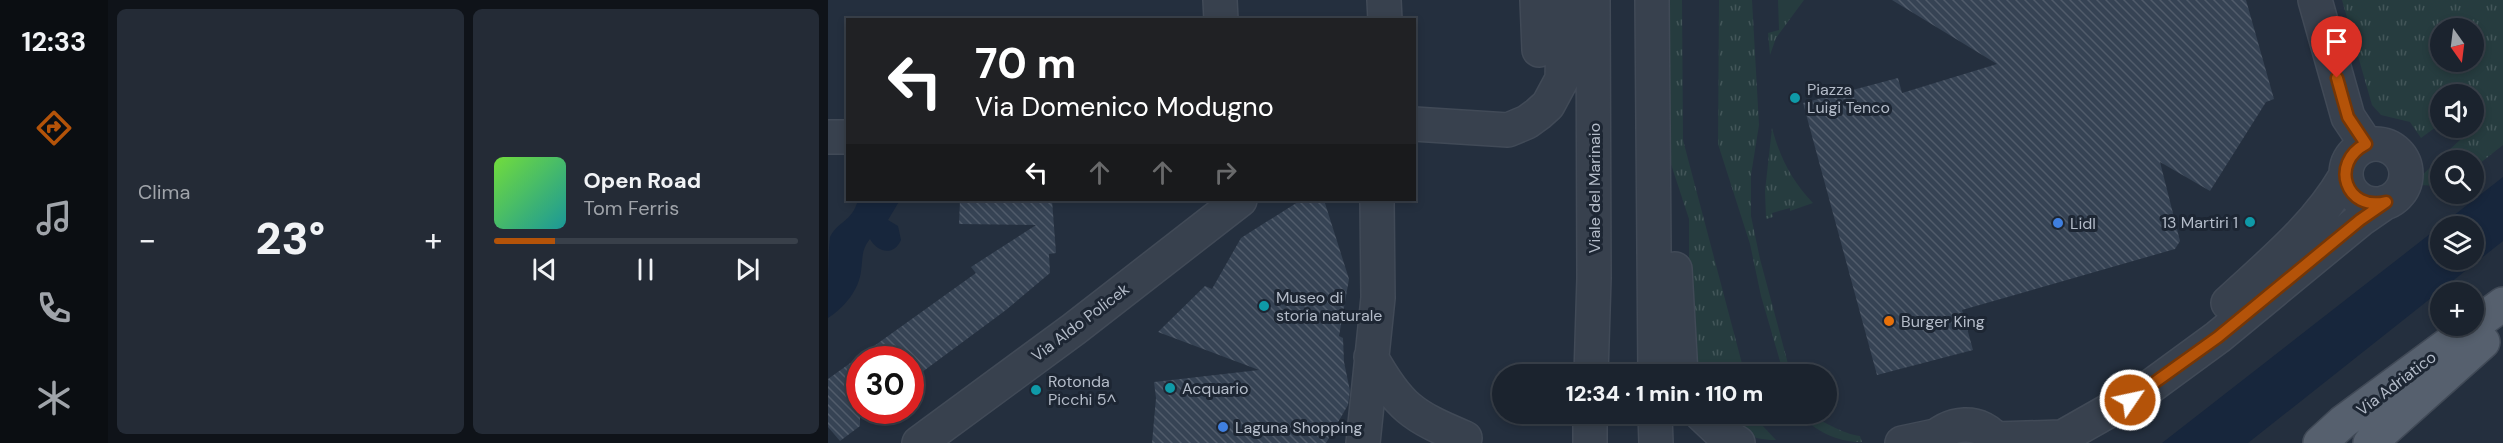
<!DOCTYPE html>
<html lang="it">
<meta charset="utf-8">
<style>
body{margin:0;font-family:"DM Sans",sans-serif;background:#242b36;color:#f1f3f6;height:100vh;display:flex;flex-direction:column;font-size:22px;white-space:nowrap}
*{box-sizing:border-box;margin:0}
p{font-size:20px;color:#a0a4aa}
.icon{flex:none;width:33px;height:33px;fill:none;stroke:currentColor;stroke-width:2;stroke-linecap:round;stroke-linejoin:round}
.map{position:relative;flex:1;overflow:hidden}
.details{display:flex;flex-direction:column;gap:9px;padding:9px;background:#0f1319;width:720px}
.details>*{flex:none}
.guide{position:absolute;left:18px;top:18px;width:570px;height:183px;border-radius:0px;box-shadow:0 3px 9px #0003,0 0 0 2px #39404a;background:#202124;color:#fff;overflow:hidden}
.needle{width:39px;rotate:166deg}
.buttons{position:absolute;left:1602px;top:18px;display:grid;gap:12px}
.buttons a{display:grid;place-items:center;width:54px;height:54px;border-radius:50%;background:#1b232e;box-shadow:0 3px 9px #0003,0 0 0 2px #39404a;font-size:30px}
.speed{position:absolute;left:18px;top:346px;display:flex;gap:12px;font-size:30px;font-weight:700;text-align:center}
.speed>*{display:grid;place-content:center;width:78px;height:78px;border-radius:50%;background:#1b232e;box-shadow:0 3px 9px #0003,0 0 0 2px #39404a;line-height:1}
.speed .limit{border:9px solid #d22;background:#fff;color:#111}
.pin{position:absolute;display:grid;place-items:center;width:51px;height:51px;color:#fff;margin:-62px -26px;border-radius:50% 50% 50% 0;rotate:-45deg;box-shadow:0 0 6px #0007}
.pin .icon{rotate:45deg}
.me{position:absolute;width:66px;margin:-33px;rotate:56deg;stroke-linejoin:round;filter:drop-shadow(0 0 4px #0008)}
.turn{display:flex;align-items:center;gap:21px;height:126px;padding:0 30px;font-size:27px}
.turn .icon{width:78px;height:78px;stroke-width:2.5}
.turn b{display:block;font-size:42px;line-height:51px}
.lanes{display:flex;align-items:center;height:57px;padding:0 30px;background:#0003;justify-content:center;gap:30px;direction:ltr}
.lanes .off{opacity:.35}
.big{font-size:45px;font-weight:800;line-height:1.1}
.details .card{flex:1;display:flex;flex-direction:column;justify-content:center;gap:9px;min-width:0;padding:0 21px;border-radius:9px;background:#242b36}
.song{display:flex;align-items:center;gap:18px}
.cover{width:72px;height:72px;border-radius:9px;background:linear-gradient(135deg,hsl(100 70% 55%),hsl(180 70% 35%))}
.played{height:6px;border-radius:3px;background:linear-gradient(90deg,#b45309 20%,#39404a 20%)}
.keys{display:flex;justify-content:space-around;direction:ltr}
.heat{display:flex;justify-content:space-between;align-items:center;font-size:33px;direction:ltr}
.details .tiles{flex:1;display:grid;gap:9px;grid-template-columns:repeat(2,1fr)}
.trip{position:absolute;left:664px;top:364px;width:345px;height:60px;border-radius:30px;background:#1b232e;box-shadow:0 3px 9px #0003,0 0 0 2px #39404a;font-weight:800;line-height:60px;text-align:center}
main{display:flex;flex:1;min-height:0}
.dock{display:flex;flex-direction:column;width:108px;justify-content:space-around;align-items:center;background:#0b0e12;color:#a0a4aa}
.dock .icon{width:42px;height:42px}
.dock .selected{color:#b45309}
.dock b{font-size:27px;color:#f1f3f6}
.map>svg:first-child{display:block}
.grass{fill:url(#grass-tufts);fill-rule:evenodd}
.water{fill:#17263c;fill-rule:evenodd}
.building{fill:url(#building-back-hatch)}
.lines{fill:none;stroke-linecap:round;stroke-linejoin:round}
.minor-casing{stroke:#414a57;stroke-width:36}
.major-casing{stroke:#414a57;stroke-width:36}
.minor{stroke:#38414e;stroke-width:33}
.major{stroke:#56606e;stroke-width:33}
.route-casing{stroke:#753606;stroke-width:15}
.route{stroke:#b45309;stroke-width:10}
.culture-dot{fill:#0f9aa8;stroke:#1d2633;stroke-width:2}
.shop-dot{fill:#3f7fe0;stroke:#1d2633;stroke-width:2}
.food-dot{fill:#e8710a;stroke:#1d2633;stroke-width:2}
.labels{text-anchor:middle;stroke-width:6;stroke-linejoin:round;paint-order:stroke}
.poi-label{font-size:16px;fill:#b4bcc9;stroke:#1d2633;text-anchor:start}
.street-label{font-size:16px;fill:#b4bcc9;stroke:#1d2633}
</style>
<main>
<nav class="dock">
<b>12:33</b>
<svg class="icon selected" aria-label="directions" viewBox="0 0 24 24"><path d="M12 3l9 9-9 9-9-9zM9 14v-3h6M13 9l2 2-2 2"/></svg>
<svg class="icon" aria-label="music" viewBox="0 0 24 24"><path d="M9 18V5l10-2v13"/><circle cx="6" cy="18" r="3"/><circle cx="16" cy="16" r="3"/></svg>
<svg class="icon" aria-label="phone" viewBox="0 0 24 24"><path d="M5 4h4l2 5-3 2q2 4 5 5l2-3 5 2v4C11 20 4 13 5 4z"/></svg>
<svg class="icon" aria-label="climate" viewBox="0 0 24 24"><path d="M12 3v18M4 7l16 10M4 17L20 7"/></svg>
</nav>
<section class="details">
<div class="tiles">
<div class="card"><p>Clima</p>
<div class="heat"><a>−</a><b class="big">23°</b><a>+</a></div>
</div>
<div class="card">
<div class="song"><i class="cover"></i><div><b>Open Road</b><p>Tom Ferris</p></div></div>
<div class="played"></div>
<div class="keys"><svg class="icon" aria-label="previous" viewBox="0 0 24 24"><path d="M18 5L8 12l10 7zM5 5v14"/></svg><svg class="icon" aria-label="pause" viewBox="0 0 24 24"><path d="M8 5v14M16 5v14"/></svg><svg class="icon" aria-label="next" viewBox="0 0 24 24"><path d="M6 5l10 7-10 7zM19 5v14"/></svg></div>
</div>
</div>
</section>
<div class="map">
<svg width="1675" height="443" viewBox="0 0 1675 443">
<defs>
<pattern id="grass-tufts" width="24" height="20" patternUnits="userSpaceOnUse" patternTransform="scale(1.5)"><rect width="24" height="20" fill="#263c3f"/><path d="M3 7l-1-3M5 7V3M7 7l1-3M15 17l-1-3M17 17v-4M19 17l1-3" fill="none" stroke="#435659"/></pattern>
<pattern id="building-back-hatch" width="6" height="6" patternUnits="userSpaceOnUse" patternTransform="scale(1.5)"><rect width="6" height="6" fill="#364354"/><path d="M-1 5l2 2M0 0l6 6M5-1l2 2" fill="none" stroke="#515c6b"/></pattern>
</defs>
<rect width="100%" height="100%" fill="#242f3e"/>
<path class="grass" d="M839,0h15l1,140 62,235h-53l-3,-43v-113l-22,-67z
M891,0h33l7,125 -8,50v41l9,43 31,116h-7l-23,-79 -11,-52 -32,-100z
M950,0h26l-28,38 -6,17 -2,-22 11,-3z
M1514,0h161v145l-29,23v-8h-34v26l-20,-1v-8l41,-38 -11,-11h24v-34h-34v30l-19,14 -11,-16 -29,-7 -9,-10zM1646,28v34h-34v-34z
M944,128c8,30 20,53 41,75l-23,8v-3l-18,5 1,4 -7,2 -1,-28z
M889,414h39l4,9 16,17c-28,0 -38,-10 -59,-26z
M972,414c17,0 36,19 60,22l2,6c-22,1 -48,-11 -62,-28z"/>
<path class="water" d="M1675,177v64l-255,202h-86zM1612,226h34v34h-34z
M30,200h42l-12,20 10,6 3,14c-7,16 -23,13 -31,-1 -9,11 -7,19 -9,32 -2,19 -17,37 -33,47 0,-17 0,-68 2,-81 8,-16 22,-15 28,-37z"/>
<path class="building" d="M1064,0h354l28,99 -8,3 -56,89 -50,-29 20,79 -5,8 -213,61 11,40 -96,25 -74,-272 95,-25 4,15 95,-29z
M132,200h92l4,53 -7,1 1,19 -44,37 -96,71v-21h-50v66l-20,15 -12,-14v-48l148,-106 -5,-6 65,-42 -77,-1z
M473,200h23l25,79 -10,57 4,2 1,24 6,29 -2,14 -22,38h-174l4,-45 -2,-16 105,-12 -101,-38 47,-46 7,3 29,-51z"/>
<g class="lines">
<g class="minor-casing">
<path id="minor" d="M392,0l1,20
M556,0l1,20
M709,0l2,50
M824,0l3,375
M1487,0l33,117 18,27
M586,124l94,6 19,-8 11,-8 10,-9 14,-26 2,-79
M0,137h20
M1518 174a30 30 0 1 1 60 0a30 30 0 1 1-60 0Z
M847,269l6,106
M1400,303c42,-39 88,-76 117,-126
M543,357c28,50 41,59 94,81
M763,375l3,-97 -1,-278
M827,414l1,29
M873,414l18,17 19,12
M1168,439l65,-2
M91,443l155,-114 166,-129
M535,443l15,-145 -1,-98
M762,443v-29
M1074,443l33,-7
M1102,443c17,-22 52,-26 68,0
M1224,443l95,-54 71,-52 142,-117 26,-18"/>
</g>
<g class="major-casing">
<path id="major" d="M1492,443l23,-21 160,-118
M1542,443l113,-101"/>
</g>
<use href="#minor" class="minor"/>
<use href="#major" class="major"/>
</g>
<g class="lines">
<g class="route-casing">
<path id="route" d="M1302,400l88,-63 142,-117 26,-18c-40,10 -57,-39 -20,-58l-18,-27 -11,-39"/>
</g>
<use href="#route" class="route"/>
</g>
<g class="culture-dot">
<circle cx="967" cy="98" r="6"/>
<circle cx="1422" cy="222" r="6"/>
<circle cx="436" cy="306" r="6"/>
<circle cx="342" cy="388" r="6"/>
<circle cx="208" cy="390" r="6"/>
</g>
<g class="shop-dot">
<circle cx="1230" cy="223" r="6"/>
<circle cx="395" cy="427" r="6"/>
</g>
<circle class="food-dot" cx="1061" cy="321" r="6"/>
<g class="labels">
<g class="poi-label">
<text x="979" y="95">Piazza<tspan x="979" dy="18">Luigi Tenco</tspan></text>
<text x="1410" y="228" text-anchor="end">13 Martiri 1</text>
<text x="1242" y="229">Lidl</text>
<text x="448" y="303">Museo di<tspan x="448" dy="18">storia naturale</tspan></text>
<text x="1073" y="327">Burger King</text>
<text x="220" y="387">Rotonda<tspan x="220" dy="18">Picchi 5^</tspan></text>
<text x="354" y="394">Acquario</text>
<text x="407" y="433">Laguna Shopping</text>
</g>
<g class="street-label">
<text transform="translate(766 188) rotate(-90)" y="6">Viale del Marinaio</text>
<text transform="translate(252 322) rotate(-37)" y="6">Via Aldo Policek</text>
<text transform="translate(1568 383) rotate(-37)" y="6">Via Adriatico</text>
</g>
</g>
</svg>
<div class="buttons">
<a><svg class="needle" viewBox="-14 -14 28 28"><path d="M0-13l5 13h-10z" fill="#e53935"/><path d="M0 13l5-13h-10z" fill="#a0a4aa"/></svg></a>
<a><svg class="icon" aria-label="sound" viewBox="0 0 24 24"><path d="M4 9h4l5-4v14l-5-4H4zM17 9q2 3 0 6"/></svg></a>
<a><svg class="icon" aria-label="search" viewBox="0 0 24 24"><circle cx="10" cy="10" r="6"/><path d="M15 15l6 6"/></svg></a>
<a><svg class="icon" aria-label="layers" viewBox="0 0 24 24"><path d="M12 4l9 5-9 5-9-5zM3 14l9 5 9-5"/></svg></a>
<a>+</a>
</div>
<div class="speed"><div class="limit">30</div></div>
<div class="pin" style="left:1509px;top:78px;background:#d93025"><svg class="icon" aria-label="arrive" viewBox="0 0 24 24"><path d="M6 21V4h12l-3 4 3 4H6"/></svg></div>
<svg class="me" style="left:1302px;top:400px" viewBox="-20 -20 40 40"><circle r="17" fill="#b45309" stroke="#fff" stroke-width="3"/><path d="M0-11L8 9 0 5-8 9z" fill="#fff"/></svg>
<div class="trip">12:34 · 1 min · 110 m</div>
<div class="guide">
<div class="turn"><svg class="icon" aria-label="left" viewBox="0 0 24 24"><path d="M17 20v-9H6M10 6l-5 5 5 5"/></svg><div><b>70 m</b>Via Domenico Modugno</div></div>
<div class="lanes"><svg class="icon" aria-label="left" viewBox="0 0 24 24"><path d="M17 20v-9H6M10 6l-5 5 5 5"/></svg><svg class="icon off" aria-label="ahead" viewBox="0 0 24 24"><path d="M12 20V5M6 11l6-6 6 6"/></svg><svg class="icon off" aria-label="ahead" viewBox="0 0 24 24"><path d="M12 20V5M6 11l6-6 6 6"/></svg><svg class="icon off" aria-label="right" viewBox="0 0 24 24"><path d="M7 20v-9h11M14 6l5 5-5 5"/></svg></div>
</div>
</div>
</main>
